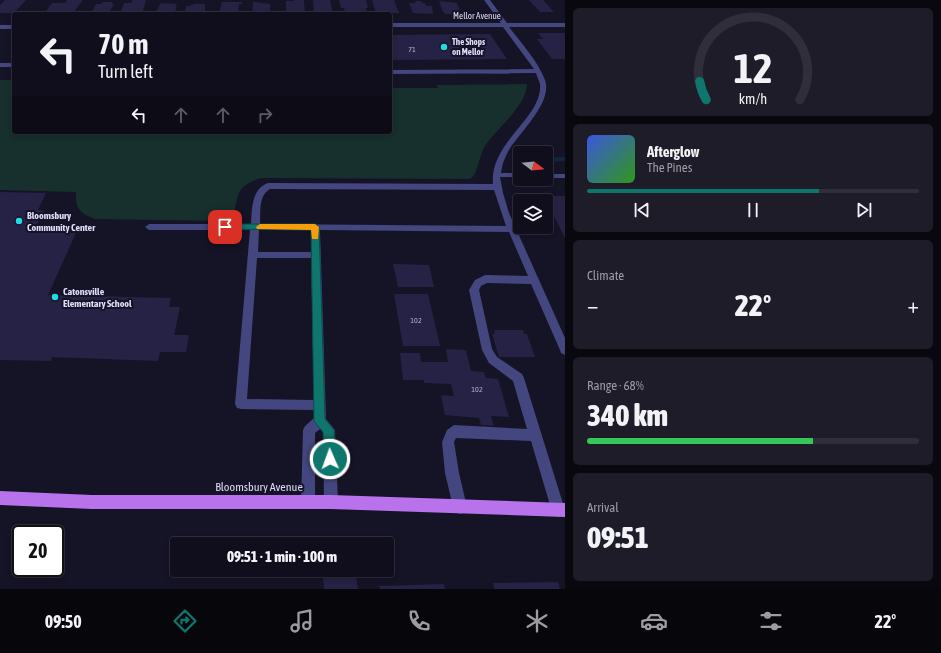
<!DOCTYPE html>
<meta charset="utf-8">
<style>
body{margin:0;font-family:"Asap Condensed",sans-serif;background:#1e1c29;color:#f1f3f6;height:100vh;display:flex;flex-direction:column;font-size:15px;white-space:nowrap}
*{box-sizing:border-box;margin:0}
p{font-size:13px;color:#9c9ca3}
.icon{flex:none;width:22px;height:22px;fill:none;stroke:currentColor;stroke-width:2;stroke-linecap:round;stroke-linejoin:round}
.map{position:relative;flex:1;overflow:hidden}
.sheet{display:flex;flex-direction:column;gap:8px;padding:8px;background:#09080f;width:376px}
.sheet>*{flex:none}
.guide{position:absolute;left:12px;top:12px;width:380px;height:122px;border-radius:4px;box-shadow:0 2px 6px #0003,0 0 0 1px #302e3b;background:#100e1c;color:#f1f3f6;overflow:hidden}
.needle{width:26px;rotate:106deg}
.buttons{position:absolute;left:513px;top:146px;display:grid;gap:8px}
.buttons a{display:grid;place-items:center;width:40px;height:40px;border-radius:4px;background:#100e1c;box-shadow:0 2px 6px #0003,0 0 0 1px #302e3b;font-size:20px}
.speed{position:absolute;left:12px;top:525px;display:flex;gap:8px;font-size:20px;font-weight:700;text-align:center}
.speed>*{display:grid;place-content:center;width:52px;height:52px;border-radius:50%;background:#100e1c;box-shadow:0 2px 6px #0003,0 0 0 1px #302e3b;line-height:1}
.speed .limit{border:2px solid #111;border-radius:6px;background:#fff;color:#111}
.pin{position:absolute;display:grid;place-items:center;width:34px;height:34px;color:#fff;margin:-17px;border-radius:8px;box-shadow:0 2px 6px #0006}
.me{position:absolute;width:44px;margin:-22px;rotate:358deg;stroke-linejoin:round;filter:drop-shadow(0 0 3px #0008)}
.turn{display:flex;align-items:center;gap:14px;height:84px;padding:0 20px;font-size:18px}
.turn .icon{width:52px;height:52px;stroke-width:2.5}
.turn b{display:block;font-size:28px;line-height:34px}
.lanes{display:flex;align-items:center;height:38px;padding:0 20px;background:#0003;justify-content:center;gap:20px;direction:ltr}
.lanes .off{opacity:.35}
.big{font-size:30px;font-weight:800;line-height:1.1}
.sheet .widget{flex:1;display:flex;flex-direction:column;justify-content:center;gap:6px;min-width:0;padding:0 14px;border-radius:6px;background:#1e1c29}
.sheet .dial{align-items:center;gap:0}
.dial svg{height:104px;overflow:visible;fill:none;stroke:#302e3b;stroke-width:7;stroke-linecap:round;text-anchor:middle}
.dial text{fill:#f1f3f6;stroke:none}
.song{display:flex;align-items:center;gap:12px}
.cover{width:48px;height:48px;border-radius:6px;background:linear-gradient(135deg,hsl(230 70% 55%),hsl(110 70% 35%))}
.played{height:4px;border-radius:2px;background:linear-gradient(90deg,#0f766e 70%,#302e3b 70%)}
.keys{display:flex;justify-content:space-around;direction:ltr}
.heat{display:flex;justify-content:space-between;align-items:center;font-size:22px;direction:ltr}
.charge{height:6px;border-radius:3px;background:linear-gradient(90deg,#34c759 68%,#302e3b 0)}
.trip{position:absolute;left:170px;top:537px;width:224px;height:40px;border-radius:4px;background:#100e1c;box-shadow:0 2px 6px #0003,0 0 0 1px #302e3b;font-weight:800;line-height:40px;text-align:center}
.menu{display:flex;height:64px;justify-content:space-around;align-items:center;background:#06060b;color:#9c9ca3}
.menu .icon{width:28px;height:28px}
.menu .current{color:#0f766e}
.menu b{font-size:18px;color:#f1f3f6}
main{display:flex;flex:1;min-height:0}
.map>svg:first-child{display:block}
.green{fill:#17302d}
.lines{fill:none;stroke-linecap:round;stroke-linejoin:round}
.stream{fill:#122641;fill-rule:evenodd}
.building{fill:#262245}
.minor{fill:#44467f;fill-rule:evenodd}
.major{fill:#b772ec;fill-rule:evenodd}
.route{fill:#0f766e;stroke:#0a4d48}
.slow{fill:#f59e0b}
.poi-dot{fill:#22dbe2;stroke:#151326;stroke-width:1.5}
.labels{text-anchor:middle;stroke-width:4;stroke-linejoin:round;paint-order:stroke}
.number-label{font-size:8px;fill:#b0aece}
.far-street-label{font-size:9px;fill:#deddfb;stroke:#151326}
.far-poi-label{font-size:9px;font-weight:bold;fill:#deddfb;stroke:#151326;text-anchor:start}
.poi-label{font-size:10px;font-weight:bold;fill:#deddfb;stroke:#151326;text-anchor:start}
.near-street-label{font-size:12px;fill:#deddfb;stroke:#151326}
</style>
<main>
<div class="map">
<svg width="565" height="589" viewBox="0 0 565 589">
<rect width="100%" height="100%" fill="#151326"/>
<path class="green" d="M0,80h14v52h376v-44h48l-1,-3 90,-1c-1,23 -30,44 -42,62 -6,9 -7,29 -15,33l-209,-1c-30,10 -20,20 -30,42l-4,1 -132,-2c-16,-6 -20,-11 -19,-27l-76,-2z"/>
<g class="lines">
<path class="stream" d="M565,157v4l-19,1v-4z"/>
</g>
<path class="building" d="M5,0h21l-12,13h-14v-8z
M67,0h16l-10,13 -27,-2 6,-8h13z
M133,0h13l-3,11 -3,2h-18l1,-2h-2l3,-8h7z
M294,0h9l1,1 1,13h-19v-13h8z
M313,0h17l3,14h-19z
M339,0h27l2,8h-2v5h-21l-1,-5h-3z
M372,0h22l5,13h-23z
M529,0h14l11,12h-14z
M414,1h7l1,2h3l1,3h6l1,8 -20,-1 -4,-10h7z
M439,1l18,2 4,11h-15l-3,-2z
M103,2h10l-1,2h2l-5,9h-18l5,-9h5z
M222,2h20v2h-3l-1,9h-19z
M253,2l17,2v8l-18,2z
M161,3l16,1 -2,3h2l-3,6h-19z
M194,4h11v7l-2,2h-18l1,-7h4z
M538,33h27v26h-13l-15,-20h6z
M490,34l17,25 -117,1v-25z
M0,192l46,1 -8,17 6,1 -11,21 43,1 -28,62 123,3 -2,9h11l-6,28h15l-3,17h-26l-2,9 -106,-4 -1,4 -51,-1z
M544,196h21v42z
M393,264l36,1 5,22h-36z
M394,294h34l12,52h-37z
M494,330h29l1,4h3l8,23h-36l-7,-23h3z
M446,349l20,1 5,21 13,1 2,6 12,1 11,38 -18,-1 3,10 -13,-1 -2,-7 -34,-3 -4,-20 13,1 -3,-12 -27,-1v-3h-21l-3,-27h20l1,9h27z
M323,577h33l2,12h-34z
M558,582l2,7h-66l-1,-6z
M444,584l1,5h-65l-1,-3z"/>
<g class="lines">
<path class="minor" d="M484,0h6l17,23h58v4h-56c12,16 29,34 36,53 8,22 -25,52 -36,70 -4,7 -7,14 -8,23h19v4h-20l3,16 6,20 56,125v17l-4,-2 -1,-3 -29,-66 -44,-1 -6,3 -2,4 13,59 5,8 25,17 2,4 41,132 -2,5 -5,2 -5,-2 -22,-74 -75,-3 -2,4 5,31 8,34 -2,5 -5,2 -5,-2 -2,-5 -8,-34 -3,-31 5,-12 7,-5 73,4 -14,-48 -24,-18 -7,-13 -13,-60 6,-10 10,-5 43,1 -19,-44 -189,-2 6,189 9,11 3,72 -2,5 -5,2 -5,-2 -2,-5 -1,-70 -3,-3 -5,4v69l-2,5 -5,2 -5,-2 -2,-5 2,-72 2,-4 9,-8v-8l-73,-1 -4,-1 -2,-4 15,-174h-101l-4,-3 4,-3h102c1,-14 0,-35 17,-41l225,1c-4,-42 50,-66 47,-100 -1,-4 -3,-7 -4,-11l-146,1v-4l144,-1 -31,-42h-113v-4h111zM270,189l224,1 12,36 -246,-2c1,-12 -2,-28 10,-35zM259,230h52v22h-53zM257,258h54l3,142 -67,-1z
M0,25h14v4h-14z
M0,63h14v4h-14z
M546,174h19v4h-19z"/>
<path class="major" d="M0,491l92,4h239l234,8v14l-234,-8h-239l-92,-4z"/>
</g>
<path class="route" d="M225,224h90l4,3 6,192 9,11 2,29 -2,4 -4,2 -4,-2 -2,-4 -1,-27 -9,-11 -3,-191 -89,-1v-4z"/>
<path class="slow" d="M260,224h55l4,3 -1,12h-6l-1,-9 -54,-1 -1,-2z"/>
<g class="poi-dot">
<circle cx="444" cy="47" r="4"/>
<circle cx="19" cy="221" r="4"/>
<circle cx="55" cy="297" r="4"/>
</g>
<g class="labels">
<g class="number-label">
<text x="412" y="52">71</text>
<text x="416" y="323">102</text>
<text x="477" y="392">102</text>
</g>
<g class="far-street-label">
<text x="477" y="19">Mellor Avenue</text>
</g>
<g class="far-poi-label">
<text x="452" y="45">The Shops<tspan x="452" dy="10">on Mellor</tspan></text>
</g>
<g class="poi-label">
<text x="27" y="219">Bloomsbury<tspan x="27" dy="12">Community Center</tspan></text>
<text x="63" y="295">Catonsville<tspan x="63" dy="12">Elementary School</tspan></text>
</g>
<g class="near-street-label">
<text x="259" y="491">Bloomsbury Avenue</text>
</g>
</g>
</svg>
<div class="buttons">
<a><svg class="needle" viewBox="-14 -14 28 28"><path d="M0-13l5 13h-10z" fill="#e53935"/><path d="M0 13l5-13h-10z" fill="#9c9ca3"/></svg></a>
<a><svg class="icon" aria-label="layers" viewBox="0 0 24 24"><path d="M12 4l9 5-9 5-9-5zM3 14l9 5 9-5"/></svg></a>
</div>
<div class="speed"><div class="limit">20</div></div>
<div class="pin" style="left:225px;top:227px;background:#d93025"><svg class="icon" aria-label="arrive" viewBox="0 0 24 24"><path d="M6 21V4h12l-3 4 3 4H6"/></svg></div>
<svg class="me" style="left:330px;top:459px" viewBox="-20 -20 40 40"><circle r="17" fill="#0f766e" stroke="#fff" stroke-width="3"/><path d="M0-11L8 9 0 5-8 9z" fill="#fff"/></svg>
<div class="trip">09:51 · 1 min · 100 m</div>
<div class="guide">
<div class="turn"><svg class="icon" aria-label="left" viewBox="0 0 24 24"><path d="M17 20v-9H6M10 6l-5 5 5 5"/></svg><div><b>70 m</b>Turn left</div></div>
<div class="lanes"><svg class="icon" aria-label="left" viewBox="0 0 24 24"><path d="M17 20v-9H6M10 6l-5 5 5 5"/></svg><svg class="icon off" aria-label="ahead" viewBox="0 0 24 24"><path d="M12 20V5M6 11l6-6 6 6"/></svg><svg class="icon off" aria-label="ahead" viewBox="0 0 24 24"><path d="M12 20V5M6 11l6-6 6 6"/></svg><svg class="icon off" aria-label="right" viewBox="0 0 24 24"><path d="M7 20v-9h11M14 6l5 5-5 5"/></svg></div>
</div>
</div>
<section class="sheet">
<div class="widget dial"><svg viewBox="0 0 100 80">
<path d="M14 69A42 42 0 1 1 86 69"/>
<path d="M14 69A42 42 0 0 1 9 55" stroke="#0f766e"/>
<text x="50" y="56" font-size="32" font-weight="700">12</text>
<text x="50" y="72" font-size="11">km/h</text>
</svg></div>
<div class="widget">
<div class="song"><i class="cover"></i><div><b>Afterglow</b><p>The Pines</p></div></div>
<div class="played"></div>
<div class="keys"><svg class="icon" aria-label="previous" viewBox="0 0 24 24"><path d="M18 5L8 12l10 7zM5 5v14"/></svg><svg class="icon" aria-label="pause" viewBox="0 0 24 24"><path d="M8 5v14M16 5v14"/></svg><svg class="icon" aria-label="next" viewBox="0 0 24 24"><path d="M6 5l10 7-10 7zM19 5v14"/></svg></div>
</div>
<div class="widget"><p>Climate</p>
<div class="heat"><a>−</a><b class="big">22°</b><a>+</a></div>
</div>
<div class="widget"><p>Range · 68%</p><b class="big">340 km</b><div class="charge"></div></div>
<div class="widget"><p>Arrival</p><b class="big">09:51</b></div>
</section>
</main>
<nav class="menu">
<b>09:50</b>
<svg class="icon current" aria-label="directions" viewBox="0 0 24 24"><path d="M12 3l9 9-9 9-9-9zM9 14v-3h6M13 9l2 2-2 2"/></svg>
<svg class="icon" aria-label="music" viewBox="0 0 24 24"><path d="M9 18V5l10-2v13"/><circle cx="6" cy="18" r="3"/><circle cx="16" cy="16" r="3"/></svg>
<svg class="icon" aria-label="phone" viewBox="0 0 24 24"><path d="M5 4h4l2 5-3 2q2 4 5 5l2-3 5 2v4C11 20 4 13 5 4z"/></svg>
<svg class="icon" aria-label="climate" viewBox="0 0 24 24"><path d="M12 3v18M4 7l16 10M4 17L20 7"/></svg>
<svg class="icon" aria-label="car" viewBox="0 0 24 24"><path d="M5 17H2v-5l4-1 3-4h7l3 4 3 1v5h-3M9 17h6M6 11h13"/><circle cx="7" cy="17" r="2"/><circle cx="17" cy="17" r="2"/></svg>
<svg class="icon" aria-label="filters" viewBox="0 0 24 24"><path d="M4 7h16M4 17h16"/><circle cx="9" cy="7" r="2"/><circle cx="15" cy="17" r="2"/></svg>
<b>22°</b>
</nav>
